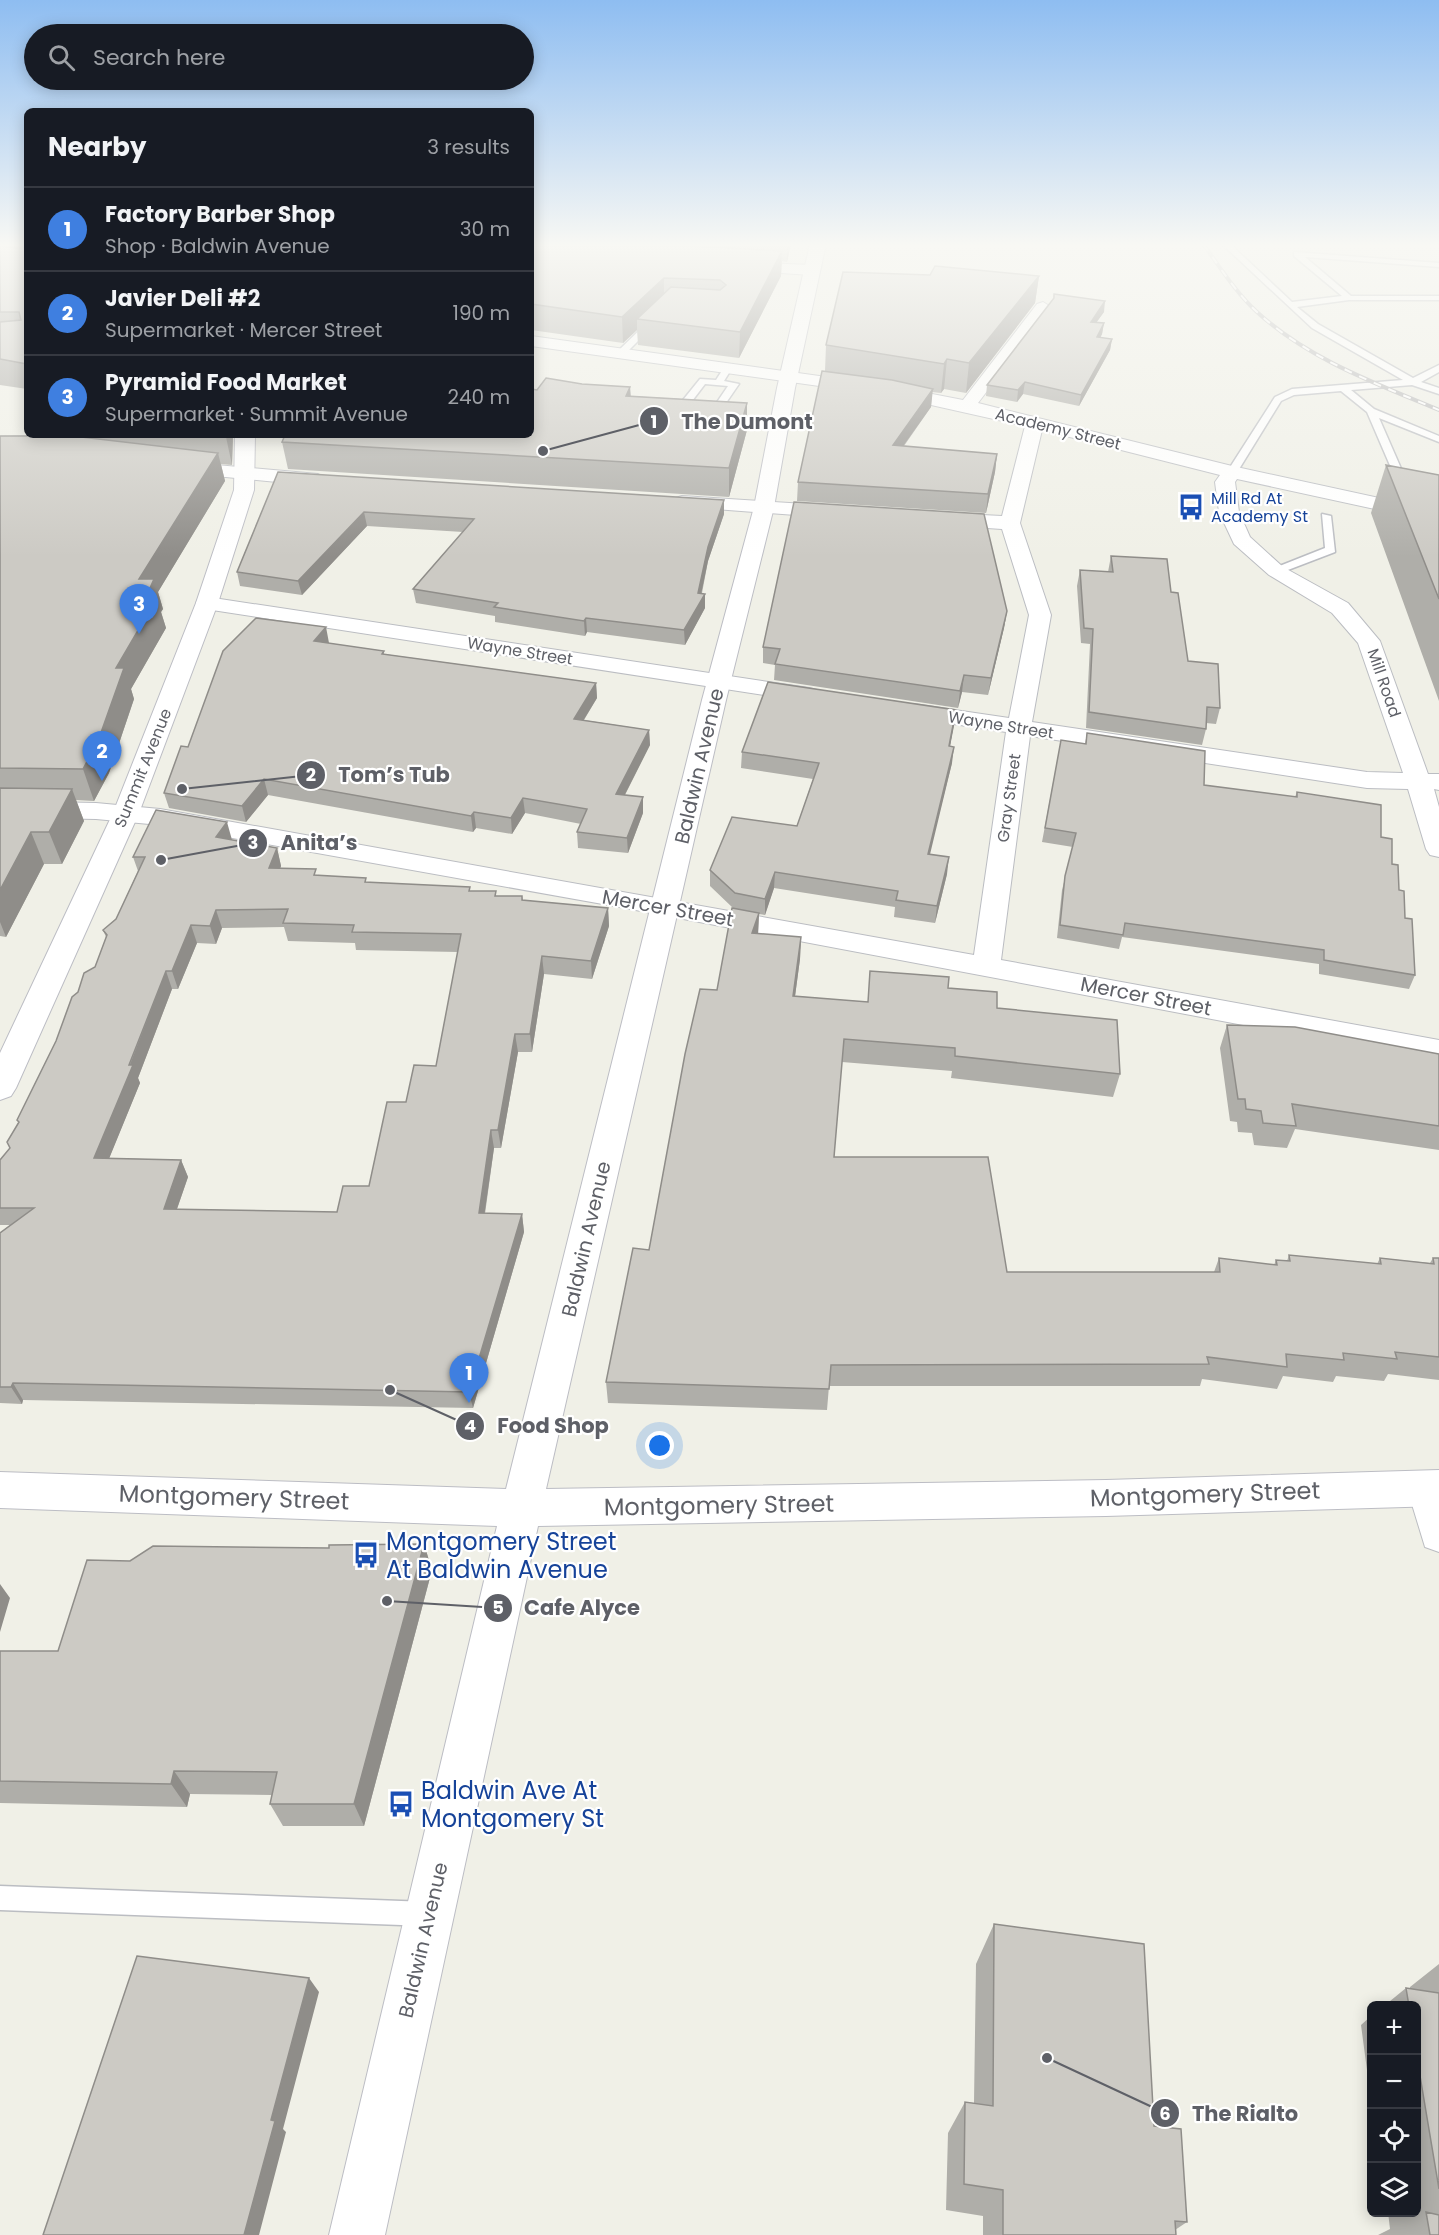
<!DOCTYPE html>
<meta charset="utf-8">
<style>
:root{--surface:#171b24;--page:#242831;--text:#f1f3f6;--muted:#9ea1a6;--line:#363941;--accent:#0b8043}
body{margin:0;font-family:Poppins,sans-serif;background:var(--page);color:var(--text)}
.controls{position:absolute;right:18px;bottom:18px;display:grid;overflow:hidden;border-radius:9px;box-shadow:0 3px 15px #0003}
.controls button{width:54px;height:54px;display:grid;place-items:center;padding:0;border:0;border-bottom:2px solid var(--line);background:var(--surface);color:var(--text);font:30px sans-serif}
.you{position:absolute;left:660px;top:1446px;width:21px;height:21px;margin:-15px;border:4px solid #fff;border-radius:50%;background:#1a73e8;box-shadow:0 0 0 9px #1a73e833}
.badge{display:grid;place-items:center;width:39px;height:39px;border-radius:50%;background:var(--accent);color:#fff;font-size:20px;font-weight:700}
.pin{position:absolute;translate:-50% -50px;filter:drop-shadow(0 2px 3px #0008)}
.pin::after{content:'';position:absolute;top:32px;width:21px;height:18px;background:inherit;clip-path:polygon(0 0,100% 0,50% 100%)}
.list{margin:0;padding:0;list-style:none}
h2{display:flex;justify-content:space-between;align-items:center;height:78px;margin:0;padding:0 24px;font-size:26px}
h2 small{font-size:20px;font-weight:400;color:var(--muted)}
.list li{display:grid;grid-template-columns:39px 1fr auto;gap:18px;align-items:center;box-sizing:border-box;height:84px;padding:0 24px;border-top:2px solid var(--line)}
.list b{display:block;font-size:22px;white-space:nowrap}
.list p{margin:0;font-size:20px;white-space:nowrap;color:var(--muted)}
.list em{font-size:20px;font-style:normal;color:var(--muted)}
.icon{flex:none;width:33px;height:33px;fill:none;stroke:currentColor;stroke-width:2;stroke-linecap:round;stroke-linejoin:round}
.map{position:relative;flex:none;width:1439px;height:2235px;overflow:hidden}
.search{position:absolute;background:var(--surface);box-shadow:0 3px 15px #0003;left:24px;top:24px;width:510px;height:66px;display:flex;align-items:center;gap:15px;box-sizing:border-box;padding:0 21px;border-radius:33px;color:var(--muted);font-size:22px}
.panel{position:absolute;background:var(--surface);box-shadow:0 3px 15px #0003;left:24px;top:108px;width:510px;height:330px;border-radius:9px}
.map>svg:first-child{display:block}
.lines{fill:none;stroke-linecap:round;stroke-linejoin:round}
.lane-casing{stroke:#bbbdc2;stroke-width:3}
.street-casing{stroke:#bbbdc2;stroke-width:2}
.secondary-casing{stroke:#bcbdc4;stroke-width:2}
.lane{fill:#fff;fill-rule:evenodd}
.street{fill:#fff;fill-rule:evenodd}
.secondary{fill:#fff;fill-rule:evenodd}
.rail-casing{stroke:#b9b9ba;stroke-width:4}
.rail{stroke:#fff;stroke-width:2;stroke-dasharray:8;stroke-linecap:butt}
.wall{fill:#afaea9;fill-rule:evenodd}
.shaded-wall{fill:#8f8d89}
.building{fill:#cccac4;stroke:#8f8d89;stroke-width:1.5;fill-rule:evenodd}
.labels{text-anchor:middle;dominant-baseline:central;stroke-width:4.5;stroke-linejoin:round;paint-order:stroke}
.far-street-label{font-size:16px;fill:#5e6067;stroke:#fff}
.far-transit-label{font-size:16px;fill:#164399;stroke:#fff;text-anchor:start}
.street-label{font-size:20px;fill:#5e6067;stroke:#fff}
.near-street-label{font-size:24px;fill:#5e6067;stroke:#fff}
.near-transit-label{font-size:24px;fill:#164399;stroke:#fff;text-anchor:start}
.leader{fill:none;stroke:#5e6067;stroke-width:2}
.callout-dot{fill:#5e6067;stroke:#fff;stroke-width:2}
.mark-label{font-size:18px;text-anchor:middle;font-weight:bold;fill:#fff}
.callout-label{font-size:21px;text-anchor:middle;font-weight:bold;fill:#5e6067;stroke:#fff;stroke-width:4.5;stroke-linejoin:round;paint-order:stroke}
</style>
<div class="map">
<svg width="1439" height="2235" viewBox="0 0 1439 2235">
<rect width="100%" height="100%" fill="#f0f0e7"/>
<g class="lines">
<!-- lane casing -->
<g class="lane-casing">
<path id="lane" d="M1222 244H1230L1292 302 1342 296 1294 256V252L1439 263V267L1305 257 1351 296H1439V300H1349L1297 307 1318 324 1413 378 1439 365V372L1421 382 1439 388V394L1412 385 1351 390 1374 409 1439 436V442L1379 418 1403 473 1439 481V487L1395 477 1367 412 1341 391 1294 395 1281 401 1236 474H1228L1227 472 1275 397 1292 389 1403 380 1312 328Z
M650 320 657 322 624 355H618V351Z
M725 366 732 368 724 381 739 384 719 413 679 409V405L700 379 716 380ZM705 384 728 386 713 408 689 405Z
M1322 514 1331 516 1335 552 1280 573H1272V569L1325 548Z
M0 1886 428 1902 437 1905 440 1914 437 1923 428 1926 0 1910Z"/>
</g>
<!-- street casing -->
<g class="street-casing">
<path id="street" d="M740 262 811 265 819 270 811 275 735 270 732 267Z
M1043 302 1051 307 978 403 1232 466 1439 511V523L1237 479 1235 482 1239 512 1250 537 1283 567 1348 603 1380 641 1428 774H1439V790L1434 789 1439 807V857L1430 855 1426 849 1408 789 1367 788 1030 736 1001 960 1439 1040V1062L625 908 160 825 96 819 0 817V801L96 803 160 809 974 955 1006 732 914 718 906 716 902 711 906 706 914 704 1009 718 1029 615 1002 529 942 525 935 523 932 519 935 515 942 513 1002 516 1025 426 891 396 531 346V336L891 386 963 400 1037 304ZM1042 430 1220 475 1215 482 1219 512 1234 544 1269 575 1332 613 1358 643 1403 773 1367 772 1032 722 1051 615 1020 523Z
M182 462 318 474 328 480 318 486 175 472 172 468 175 464Z
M682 496 836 506 843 508 846 512 843 516 836 518 675 506 672 502 675 498Z
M207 597 809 688 817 690 821 695 817 700 809 702 199 608 196 603 199 598Z
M1426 1471 1439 1476V1552L1425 1547 1407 1488 1412 1476Z"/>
</g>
<!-- secondary casing -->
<g class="secondary-casing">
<path id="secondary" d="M810 244H826L795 388 774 507 726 700 546 1489 1106 1480 1439 1470V1506L1106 1516 538 1526 385 2235H329L497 1526 0 1508V1472L506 1489 702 700 754 507 777 388Z
M235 435H255L254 490 218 603 139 813 16 1088 11 1096 0 1100V1053L113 813 196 603 234 490Z"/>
</g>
<!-- lane -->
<use href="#lane" class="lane"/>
<!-- street -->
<use href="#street" class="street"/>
<!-- secondary -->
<use href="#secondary" class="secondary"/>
<!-- rail casing -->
<g class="rail-casing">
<path id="rail" d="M1203 244C1220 267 1236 293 1257 312 1308 359 1377 384 1439 410"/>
</g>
<!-- rail -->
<use href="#rail" class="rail"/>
</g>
<!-- wall -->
<path class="wall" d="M0 244H27V389L0 385Z
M531 244H791L787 262 782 261 781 276 739 358 638 345 637 330 623 343 531 330Z
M930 275 1039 276 1035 303 966 393 944 389 941 393 932 392 931 407 904 446 997 454 995 472 986 513 797 501 798 482 825 371 826 345Z
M1054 294 1104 312 1096 322 1104 323 1102 334 1100 338 1112 339 1110 350 1079 406 1023 394 1017 402 986 396 987 385 1053 299Z
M582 384 630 387 631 396 747 403V430L729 497 288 469 282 442 537 390Z
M67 435H233L232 465 221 464 225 481 158 592 163 609 161 612 166 628 131 689 134 699 109 773 94 801 76 800 84 821 62 864H44L6 937 0 936V436Z
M1386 465 1439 475V701L1371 513Z
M278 472 724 514 708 561 702 593 705 608 685 645 587 632 585 636 495 622V616L416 603 413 589 463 532 367 526 302 595 240 586 237 572Z
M1111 556 1171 592 1188 661 1220 708 1216 724 1206 723V729L1202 745 1086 728 1090 644 1081 643 1077 586 1080 570 1108 572Z
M1007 611 1004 628 988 695 962 692 958 708 774 680 775 665 763 663V647Z
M328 643 384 651V654L596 683 597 698 584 720 649 730 650 745 625 795 643 813 628 853 578 848 577 832 581 824 525 813 512 834 476 828 473 832 268 795 246 822 169 808 164 793 188 747 329 643Z
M956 710 950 746 952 763 929 854 947 874 935 923 894 917 895 907 774 888 765 915 759 914 758 934 801 937 800 959 795 996 868 1002 870 971 948 988 997 1008 1120 1074 1113 1097 951 1078 952 1071 842 1062 834 1157 1007 1272H1214L1219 1258 1274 1265 1276 1260 1287 1261 1289 1255 1377 1264 1380 1258 1430 1263 1433 1258H1439V1380L1388 1374 1384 1381 1336 1376 1333 1382 1283 1376 1277 1389 1202 1379 1200 1386H829L827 1410 608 1403 606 1382 649 1250 717 990 733 908 710 886V870L797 826 813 779 741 768 742 752Z
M1087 733 1204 785 1295 797 1297 792 1381 837 1392 864 1405 918 1415 975 1409 989 1319 974V964L1122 937 1119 949 1057 938 1062 890 1073 847 1042 842 1061 740 1085 744Z
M232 840 277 848 281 866 280 869 367 883 470 887V891L497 896H522L523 900 608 908 609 926 592 979 544 974 532 1052H518L501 1148H494L485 1214H522L524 1232 473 1408 23 1400 22 1404 0 1403V1233L10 1225H0V1160L10 1148 19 1123 17 1120 56 1041 78 992 95 967 106 937 103 930 116 919 138 871 133 857ZM284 927 288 941 355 943 356 950 458 952 436 1066 406 1102 369 1186 337 1212 177 1209 188 1177 181 1160 109 1158 140 1083 138 1078 172 989H178L197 943 216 944 222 928Z
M1227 1025 1439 1054V1150L1295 1129 1287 1148 1254 1145 1252 1133 1238 1132 1237 1122 1230 1121 1220 1048Z
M424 1544 432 1570 364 1826H283L270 1804 272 1795 190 1794 187 1807 0 1803V1651H58L130 1561 329 1548Z
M994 1924 1154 2126 1187 2222 1175 2230 1176 2235H983V2216L946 2210 948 2133 965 2102 974 2103 976 1964Z
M1439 1964V2235H1378L1390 2229 1388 2212H1416V2006H1384L1406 1988 1410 1989V1987Z
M1371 2016V2100L1361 2025Z"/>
<!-- shaded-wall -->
<path class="shaded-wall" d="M787 244H791L787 262Z
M782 251 781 276 739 358 740 332Z
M1039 276 1035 303 966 393 969 363Z
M664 278V303L637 319V330L623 343 622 317Z
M1105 301 1104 312 1089 333 1091 322Z
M1104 323 1102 334 1095 348 1097 337Z
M1112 339 1110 350 1079 406 1081 395Z
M947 359 944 389 941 393 944 364Z
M1025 382 1023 394 1017 402 1018 390Z
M630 387 631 414 626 396Z
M933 389 931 407 891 463 893 445Z
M747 403V430L729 497V468Z
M226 435H233L232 465 226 437Z
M218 453 225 481 158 592 163 609 161 612 166 628 131 689 134 699 109 773 94 801 83 769 116 668 139 579Z
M997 454 995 472 986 513 988 494Z
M724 500V514L708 561 699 604 705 594V608L685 645 684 630 698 593 708 547Z
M364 512 367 526 302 595 298 581Z
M1007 611 1004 628 988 695 991 678Z
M586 618 587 632 585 636 584 621Z
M326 627 329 643 317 656 314 641Z
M964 675 962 692 958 708 960 691Z
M596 683 597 698 575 734 574 719Z
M956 710 954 726 947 762 949 746Z
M649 730 650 745 617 810 616 794Z
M954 747 952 763 926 871 928 854Z
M264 779 268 795 246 822 242 806Z
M72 789 84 821 62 864 49 832Z
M643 797V813L628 853 627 838Z
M523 798 525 813 512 834 511 818Z
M474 812 476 828 473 832 471 816Z
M227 822 232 840 216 837Z
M31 832 44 864 6 937 0 922V890Z
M277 848 281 866 274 886 269 868Z
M949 857 947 874 935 923 937 906Z
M775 872 774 888 765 915V899Z
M608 908 609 926 592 979 591 961Z
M216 910 222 928 216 944 210 926Z
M759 913 758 935 752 933Z
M191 925 197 943 178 989 172 971Z
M801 937 800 959 792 1019 793 996Z
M542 956 544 974 532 1052 530 1034Z
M166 971 172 989 138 1078 140 1083 102 1176 94 1158Z
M515 1034 518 1052 501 1148 498 1130Z
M491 1130 494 1148 482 1231 479 1213Z
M181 1160 188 1177 171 1226 164 1209Z
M522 1214 524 1232 473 1408 469 1392Z
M13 1383 23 1400 22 1404 11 1387Z
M424 1544 432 1570 364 1826 354 1804Z
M0 1584 10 1598 0 1632Z
M174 1771 190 1794 187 1807 171 1784Z
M309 1978 319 1992 283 2129 286 2132 259 2235H244L271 2120Z"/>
<!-- building -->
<path class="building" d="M21 244H27V364L0 359V322L21 320 19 312H0V246L21 249Z
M531 244H648L782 251 740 332 637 319 671 287 720 290 726 285 720 280 664 278 622 317 531 304Z
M935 266 1039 276 969 363 947 359 944 364 826 345 843 272 930 275Z
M1054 294 1105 301 1091 322 1104 323 1097 337 1112 339 1081 395 1025 382 1018 390 987 385 1054 298Z
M822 371 892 380 933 389 893 445 997 454 988 494 798 482Z
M546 378 582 384 630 387 626 396 747 403 729 468 282 442 285 435H531V389L537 390Z
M39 435H64L218 453 139 579H154L146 597 157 598 116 668H124L98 741 83 769 0 768V436H38Z
M205 435H226V437Z
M1386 465 1439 475V599Z
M278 472 724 500 708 547 698 593 705 594 684 630 586 618 584 621 494 607 498 603 413 589 474 519 364 512 298 581 237 572Z
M794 502 984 514 1007 611 991 678 964 675 960 691 775 664 780 649 763 647Z
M1111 556 1167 559 1171 592 1178 593 1188 661 1218 664 1220 708 1207 707 1206 729 1089 712 1093 629 1084 628 1080 570 1113 572Z
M256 618 326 627 314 641 384 651 382 654 596 683 574 719 649 730 616 794 643 797 627 838 577 832 587 809 523 798 511 818 474 812 471 816 264 779 242 806 164 793 181 746 188 747 223 651Z
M768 682 956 710 949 746 954 747 928 854 949 857 937 906 896 900 898 891 775 872 765 899 735 893 710 870 732 817 797 826 819 763 742 752Z
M1087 733 1205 751 1204 785 1297 797V792L1381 805V837L1392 839V864L1398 865 1399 890 1404 891 1405 918 1412 919 1415 975 1324 960V950L1125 923 1123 935 1060 925 1065 876 1076 833 1045 828 1061 740 1086 744Z
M0 788 72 789 49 832H31L0 890Z
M156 810 227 822 216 837 277 848 269 868 316 869 314 875 366 878 365 882 470 887 469 891H496L495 896H522V900L608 908 591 961 542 956 530 1034H515L498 1130H491L479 1213 522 1214 469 1392 13 1383 11 1387H0V1233L34 1208H0V1160L10 1148 7 1142 19 1122 17 1120 56 1041 72 997 78 992 84 973 95 967 107 935 103 930 116 919 145 857H133ZM288 909 283 923 354 925 352 932 461 934 436 1066 414 1065 406 1102H387L369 1186H343L337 1212 164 1209 181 1160 94 1158 133 1065H129L166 971H172L191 925 210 926 216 910Z
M732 908 759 913 752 933 801 937 793 996 868 1002 870 971 911 974 949 977 948 988 997 992V1008L1117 1020 1120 1074 955 1056V1048L844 1039 834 1157H988L1007 1272H1220L1219 1258 1277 1265 1276 1260 1290 1261 1289 1255 1381 1264 1380 1258 1434 1264 1433 1258H1439V1357L1395 1352 1397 1359 1343 1353 1344 1360 1286 1354 1287 1367 1207 1357 1209 1364 831 1365 829 1389 606 1382 633 1248 649 1250 685 1054 700 989 717 990Z
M1227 1025 1295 1027 1439 1054V1126L1292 1104 1296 1126 1263 1123 1261 1111 1246 1109 1245 1099H1238Z
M424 1544 354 1804H270L277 1772 174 1771 171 1784 0 1781V1651H58L87 1560 130 1561 153 1546 329 1548V1545Z
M994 1924 1144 1944 1154 2126 1181 2129 1187 2222 1175 2221 1176 2235H1003V2190L964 2184 965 2102 993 2106Z
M137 1956 309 1978 271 2120 275 2121 244 2235H43Z
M1406 1988 1439 1993V2189L1416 2052V2006H1409Z
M1426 2212 1439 2215V2235H1430Z"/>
<!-- sky -->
<linearGradient id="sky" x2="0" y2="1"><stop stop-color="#8ebdf1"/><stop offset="0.44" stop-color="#f8f8f4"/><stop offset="1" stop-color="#f8f8f4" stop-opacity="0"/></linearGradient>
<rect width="1439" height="557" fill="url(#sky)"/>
<!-- icons -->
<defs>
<g id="bus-bare" transform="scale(2.07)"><path d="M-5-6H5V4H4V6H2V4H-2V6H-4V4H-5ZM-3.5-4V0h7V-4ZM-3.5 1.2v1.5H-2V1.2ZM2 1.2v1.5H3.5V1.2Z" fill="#1a4fb4" stroke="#fff" stroke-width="2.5" paint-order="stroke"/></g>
</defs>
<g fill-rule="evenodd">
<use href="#bus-bare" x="1191" y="507"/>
<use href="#bus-bare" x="366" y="1555"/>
<use href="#bus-bare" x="401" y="1804"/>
</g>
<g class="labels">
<!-- far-street labels -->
<g class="far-street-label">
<text transform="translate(1058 429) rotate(14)">Academy Street</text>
<text transform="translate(520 651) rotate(9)">Wayne Street</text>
<text transform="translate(1384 683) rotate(71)">Mill Road</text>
<text transform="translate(1001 725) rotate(9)">Wayne Street</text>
<text transform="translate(143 768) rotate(-68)">Summit Avenue</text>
<text transform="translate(1009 798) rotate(-82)">Gray Street</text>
</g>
<!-- far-transit labels -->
<g class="far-transit-label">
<text x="1211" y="498">Mill Rd At<tspan x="1211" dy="18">Academy St</tspan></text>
</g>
<!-- street labels -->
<g class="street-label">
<text transform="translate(699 766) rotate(-77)">Baldwin Avenue</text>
<text transform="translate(668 908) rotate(10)">Mercer Street</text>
<text transform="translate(1146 996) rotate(11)">Mercer Street</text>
<text transform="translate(586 1239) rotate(-77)">Baldwin Avenue</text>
<text transform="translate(423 1940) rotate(-77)">Baldwin Avenue</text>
</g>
<!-- near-street labels -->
<g class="near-street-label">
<text transform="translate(1205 1494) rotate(-2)">Montgomery Street</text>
<text transform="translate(234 1497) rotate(2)">Montgomery Street</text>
<text transform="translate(719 1505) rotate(-1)">Montgomery Street</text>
</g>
<!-- near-transit labels -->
<g class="near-transit-label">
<text x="386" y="1541">Montgomery Street<tspan x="386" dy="28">At Baldwin Avenue</tspan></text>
<text x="421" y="1790">Baldwin Ave At<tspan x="421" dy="28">Montgomery St</tspan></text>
</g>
</g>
<!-- callouts -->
<path class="leader" d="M543 451L654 421M182 789L311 775M161 860L253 843M390 1390L470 1426M387 1601L498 1608M1047 2058L1165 2113"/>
<g class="callout-dot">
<circle cx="543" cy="451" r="6"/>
<circle cx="182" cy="789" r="6"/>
<circle cx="161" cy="860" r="6"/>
<circle cx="390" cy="1390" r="6"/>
<circle cx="387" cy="1601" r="6"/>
<circle cx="1047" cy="2058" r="6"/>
<circle cx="654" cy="421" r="15"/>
<circle cx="311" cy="775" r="15"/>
<circle cx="253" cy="843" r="15"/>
<circle cx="470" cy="1426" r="15"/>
<circle cx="498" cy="1608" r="15"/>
<circle cx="1165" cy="2113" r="15"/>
</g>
<g class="mark-label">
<text x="654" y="428">1</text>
<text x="311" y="781">2</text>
<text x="253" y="849">3</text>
<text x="470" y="1432">4</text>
<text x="498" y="1614">5</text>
<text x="1165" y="2120">6</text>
</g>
<g class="callout-label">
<text x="747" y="429">The Dumont</text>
<text x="394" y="782">Tom’s Tub</text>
<text x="319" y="850">Anita’s</text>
<text x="553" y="1433">Food Shop</text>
<text x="582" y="1615">Cafe Alyce</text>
<text x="1245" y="2121">The Rialto</text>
</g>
</svg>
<div class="controls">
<button>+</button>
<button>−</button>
<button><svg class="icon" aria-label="locate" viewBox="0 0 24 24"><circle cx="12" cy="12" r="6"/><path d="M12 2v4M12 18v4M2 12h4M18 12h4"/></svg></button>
<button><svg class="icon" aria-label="layers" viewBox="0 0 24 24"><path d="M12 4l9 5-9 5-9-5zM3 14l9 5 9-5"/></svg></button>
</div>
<div class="you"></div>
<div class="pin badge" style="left:469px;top:1403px;background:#3f7fe0">1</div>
<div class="pin badge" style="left:102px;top:781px;background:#3f7fe0">2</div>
<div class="pin badge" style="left:139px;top:634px;background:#3f7fe0">3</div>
<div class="search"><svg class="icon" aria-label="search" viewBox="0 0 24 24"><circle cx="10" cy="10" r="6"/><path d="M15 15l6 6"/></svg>Search here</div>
<section class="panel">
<h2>Nearby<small>3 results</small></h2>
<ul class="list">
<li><span class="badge" style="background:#3f7fe0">1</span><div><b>Factory Barber Shop</b><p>Shop · Baldwin Avenue</p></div><em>30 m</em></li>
<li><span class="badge" style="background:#3f7fe0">2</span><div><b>Javier Deli #2</b><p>Supermarket · Mercer Street</p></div><em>190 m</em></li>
<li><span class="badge" style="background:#3f7fe0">3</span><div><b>Pyramid Food Market</b><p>Supermarket · Summit Avenue</p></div><em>240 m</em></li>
</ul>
</section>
</div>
